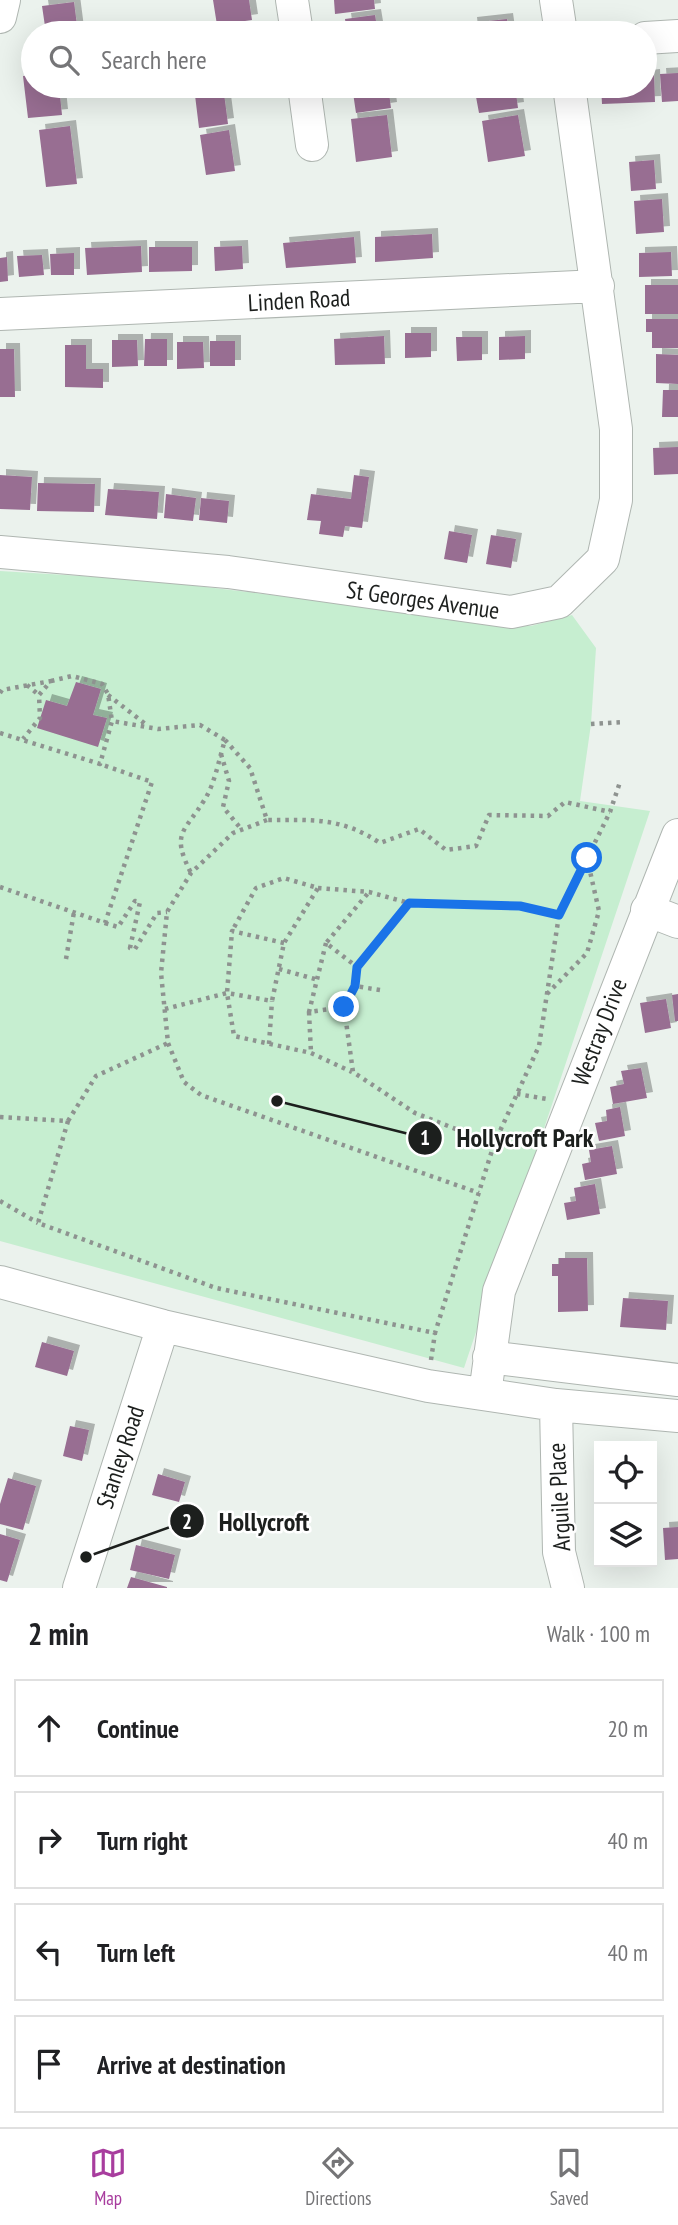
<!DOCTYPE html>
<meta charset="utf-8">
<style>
:root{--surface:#fff;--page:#f6f6f6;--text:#202124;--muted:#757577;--line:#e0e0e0;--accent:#a83d9e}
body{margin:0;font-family:"PT Sans Narrow",sans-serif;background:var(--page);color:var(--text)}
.controls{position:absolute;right:21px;bottom:21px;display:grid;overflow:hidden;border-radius:0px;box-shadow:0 7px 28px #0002}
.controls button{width:63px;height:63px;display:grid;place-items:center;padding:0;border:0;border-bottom:2px solid var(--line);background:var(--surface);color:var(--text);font:35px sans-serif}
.stop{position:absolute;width:21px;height:21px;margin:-16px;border:5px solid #1a73e8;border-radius:50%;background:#fff}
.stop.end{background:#1a73e8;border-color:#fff;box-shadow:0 2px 7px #0008}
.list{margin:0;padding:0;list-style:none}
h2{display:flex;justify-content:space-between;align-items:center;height:91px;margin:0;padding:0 28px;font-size:30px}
h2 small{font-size:23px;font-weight:400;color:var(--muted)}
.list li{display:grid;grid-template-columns:46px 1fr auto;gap:21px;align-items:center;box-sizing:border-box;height:98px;margin:0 14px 14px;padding:0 14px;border:2px solid var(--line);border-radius:0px}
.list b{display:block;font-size:26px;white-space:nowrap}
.list em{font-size:23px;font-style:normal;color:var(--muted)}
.icon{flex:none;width:38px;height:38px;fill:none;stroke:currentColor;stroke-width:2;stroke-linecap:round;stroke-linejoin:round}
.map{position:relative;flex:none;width:678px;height:1588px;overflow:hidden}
.search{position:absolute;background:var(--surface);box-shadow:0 7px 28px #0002;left:21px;right:21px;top:21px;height:77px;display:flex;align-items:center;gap:18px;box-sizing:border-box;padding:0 24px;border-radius:38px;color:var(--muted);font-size:26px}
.sheet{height:539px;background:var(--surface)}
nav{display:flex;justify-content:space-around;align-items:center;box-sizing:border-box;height:98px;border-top:2px solid var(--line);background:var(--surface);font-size:19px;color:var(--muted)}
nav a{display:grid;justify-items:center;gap:4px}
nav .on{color:var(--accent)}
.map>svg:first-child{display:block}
.green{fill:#c6eed0}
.building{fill:#986e92;filter:url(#shadow)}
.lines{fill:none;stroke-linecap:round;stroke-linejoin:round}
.minor-casing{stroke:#afb6b1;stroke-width:34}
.path{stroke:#8e9390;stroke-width:4.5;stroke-dasharray:3.5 5;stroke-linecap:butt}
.minor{stroke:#fff;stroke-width:32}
.route{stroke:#1a73e8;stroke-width:9}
.labels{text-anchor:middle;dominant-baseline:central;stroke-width:5;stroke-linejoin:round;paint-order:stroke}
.street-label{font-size:24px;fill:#1c1f1d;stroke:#fff}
.leader{fill:none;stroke:#1c1f1d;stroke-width:2.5}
.callout-dot{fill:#1c1f1d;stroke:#fff;stroke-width:2.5}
.mark-label{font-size:21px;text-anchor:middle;font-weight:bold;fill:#fff}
.callout-label{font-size:26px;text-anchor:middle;font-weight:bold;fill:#1c1f1d;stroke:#fff;stroke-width:5;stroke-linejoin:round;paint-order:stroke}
</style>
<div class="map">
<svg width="678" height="1588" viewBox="0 0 678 1588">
<defs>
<filter id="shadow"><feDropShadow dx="6" dy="-6" stdDeviation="0" flood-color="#0004"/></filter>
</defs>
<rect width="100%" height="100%" fill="#ebf2ed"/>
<!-- green -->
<path class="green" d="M0 571 147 580 531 626 572 615 596 648 591 724 580 801 650 811 464 1368 0 1241Z"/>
<!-- building -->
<path class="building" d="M213 0H249L252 20 217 25Z
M334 0H374L375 9 335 14Z
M74 2 78 33H46L42 6Z
M375 15 378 33H347L345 19Z
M507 19 509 33H472L471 23Z
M678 73V101L662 102 660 74Z
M33 75V86H59L62 115 28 118 23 76Z
M654 75 655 102 602 104 601 86H645V76Z
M223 86 228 124 199 128 194 87Z
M352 86H388L391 108 356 113Z
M474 86H515L518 108 479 113Z
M387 115 392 157 356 162 351 119Z
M518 115 525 156 488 162 482 121Z
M70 126 77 184 46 187 39 130Z
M229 130 235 171 206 175 200 135Z
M654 160 656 189 631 191 629 162Z
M662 199 664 232 636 234 634 201Z
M432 234 433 258 375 262V237Z
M354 237 356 263 286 268 283 243Z
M141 246 142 272 87 275 85 248Z
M242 246 243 269 215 271 214 247Z
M149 247H192V271L149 272Z
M671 252 672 276 639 277V253Z
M74 253V275H51L50 254Z
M42 255 44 275 19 277 17 256Z
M7 257 8 281 0 282V258Z
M645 285H678V314H645Z
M646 319H678V348H652V332H646Z
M405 333H431V357L405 358Z
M384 336 385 364 335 365 334 339Z
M525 336V359L499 360V337Z
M456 337H482V360L457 361Z
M145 339H167V366H144Z
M112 340H137L138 366 112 367Z
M210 341H235V366H210Z
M177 342H203L204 368 177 369Z
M65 345H86V369H103V388L65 387Z
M0 349H14L15 397H0Z
M656 354 678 355V384L656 383Z
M663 390H678V417H662Z
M678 447V474L654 475 653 448Z
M0 475 32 477 30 510 0 509Z
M354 475 369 477 362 528 345 526 343 537 319 534 321 521 307 520 311 494 351 499Z
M38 483 95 484 94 512 37 511Z
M108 489 159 492 157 519 105 515Z
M166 494 196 498 193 521 164 518Z
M201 498 229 501 227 523 199 520Z
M449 531 472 535 467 563 444 559Z
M491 535 516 539 511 568 486 564Z
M76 682 101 689 93 715 107 718 98 747 37 728 46 700 67 706Z
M678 994V1021H675L672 995Z
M666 999 671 1028 645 1033 640 1003Z
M641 1068 647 1098 613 1104 610 1087 624 1084 621 1071Z
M620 1107 625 1136 599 1141 595 1123 607 1121 606 1110Z
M612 1146 617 1174 585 1180 582 1164 591 1162 589 1150Z
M595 1184 600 1214 567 1220 564 1203 576 1201 574 1188Z
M559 1258H587L588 1311 558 1312V1276H552V1264H559Z
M623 1298 668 1301 666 1330 620 1327Z
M42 1342 74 1351 67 1376 35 1367Z
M70 1426 89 1430 82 1461 63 1456Z
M158 1474 185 1482 179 1502 152 1495Z
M8 1478 36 1486 23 1530 0 1524V1504Z
M678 1527V1559L665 1560 663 1528Z
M0 1534 20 1540 7 1582 0 1580Z
M136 1545 175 1555 169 1579 130 1570Z
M131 1577 167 1587V1588H127Z"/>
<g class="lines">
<!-- minor casing -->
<g class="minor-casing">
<path id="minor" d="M292 0 297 33
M556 0 561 33
M0 17 4 0
M645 38 678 36
M304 86 312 145
M0 314 598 286
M0 552 228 572 511 612 559 602 603 559 616 500V429L569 86
M647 910 678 922
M0 1282 163 1326 428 1386 556 1405 678 1416
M489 1357 678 1380
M485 1394 499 1291 678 835
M556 1405 559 1552 568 1588
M79 1588 163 1326"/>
</g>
<!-- path -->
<path class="path" d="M51 681 72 676 102 684 108 694 112 721
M27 685 39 695
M0 693 2 690 51 681 39 695 40 718 23 739
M108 695 148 726
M591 724 624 722
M0 733 100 764 112 721 158 729 200 725 225 740C219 759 215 783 205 799 185 832 170 832 191 873
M225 740 250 768 267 820C312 820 341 817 380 843L419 829 446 850 476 846 489 815 548 816 565 802 610 812
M221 754 229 781 223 807 242 830
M267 820 233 833 191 873 167 912 161 973 168 1043 184 1082 201 1095 479 1193
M0 887 105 923 152 782 100 764
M318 888 369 892 409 903 357 967
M409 903 520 906 559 915
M105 923 118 927 135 901 140 902 130 948 135 949 157 913 167 912
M284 943 232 931 227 993 234 1036 311 1053 352 1072
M326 943 309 1012 344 1007
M66 959 74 912
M279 969 315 979
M355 986 357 967 326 943 369 892
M380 990 355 986 344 1007 353 1072 415 1113 494 1144 539 1046 559 915 610 812 620 782
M547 994 587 953 599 911 587 858
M165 1009 227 993 272 1001 284 943 318 888 284 878 256 888 232 931
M309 1012 311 1053
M269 1044 272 1001
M517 1094 547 1099
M0 1117 68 1121 38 1223 216 1288 435 1333 494 1144
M68 1121 96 1076 168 1043
M0 1201 38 1223
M431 1360 435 1333"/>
<!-- minor -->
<use href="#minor" class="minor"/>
</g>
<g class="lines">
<!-- route -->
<path class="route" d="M344 1007 355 986 357 967 409 903 520 906 559 915 587 858"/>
</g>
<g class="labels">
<!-- street labels -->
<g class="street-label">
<text transform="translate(299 300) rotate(-3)">Linden Road</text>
<text transform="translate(423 600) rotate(8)">St Georges Avenue</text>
<text transform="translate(599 1032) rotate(-69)">Westray Drive</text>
<text transform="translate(120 1457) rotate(-72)">Stanley Road</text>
<text transform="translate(559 1497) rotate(-93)">Arguile Place</text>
</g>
</g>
<!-- callouts -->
<path class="leader" d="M277 1101L425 1138M86 1557L187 1521"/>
<g class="callout-dot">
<circle cx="277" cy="1101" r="7"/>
<circle cx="86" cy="1557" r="7"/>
<circle cx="425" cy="1138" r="18"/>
<circle cx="187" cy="1521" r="18"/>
</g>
<g class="mark-label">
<text x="425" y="1145">1</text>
<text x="187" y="1529">2</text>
</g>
<g class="callout-label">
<text x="525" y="1147">Hollycroft Park</text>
<text x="264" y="1531">Hollycroft</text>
</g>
</svg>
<div class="controls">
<button><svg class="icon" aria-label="locate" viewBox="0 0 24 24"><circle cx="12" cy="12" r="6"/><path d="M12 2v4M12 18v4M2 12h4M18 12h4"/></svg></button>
<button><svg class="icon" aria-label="layers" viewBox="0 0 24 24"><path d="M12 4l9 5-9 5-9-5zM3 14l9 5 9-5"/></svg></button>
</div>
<div class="stop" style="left:587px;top:858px"></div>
<div class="stop end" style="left:344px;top:1007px"></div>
<div class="search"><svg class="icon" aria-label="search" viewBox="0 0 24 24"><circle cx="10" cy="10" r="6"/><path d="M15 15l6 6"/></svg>Search here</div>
</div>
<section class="sheet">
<h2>2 min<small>Walk · 100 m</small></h2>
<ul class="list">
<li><svg class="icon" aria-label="ahead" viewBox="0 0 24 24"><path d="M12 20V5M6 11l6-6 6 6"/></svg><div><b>Continue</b></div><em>20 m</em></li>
<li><svg class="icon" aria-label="right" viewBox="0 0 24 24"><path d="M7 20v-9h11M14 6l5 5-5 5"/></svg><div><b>Turn right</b></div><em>40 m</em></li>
<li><svg class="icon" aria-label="left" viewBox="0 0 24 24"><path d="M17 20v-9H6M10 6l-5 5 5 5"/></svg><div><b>Turn left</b></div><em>40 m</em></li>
<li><svg class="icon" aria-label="arrive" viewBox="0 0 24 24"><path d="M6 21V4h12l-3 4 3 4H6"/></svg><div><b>Arrive at destination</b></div></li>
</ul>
</section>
<nav>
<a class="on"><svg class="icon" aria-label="map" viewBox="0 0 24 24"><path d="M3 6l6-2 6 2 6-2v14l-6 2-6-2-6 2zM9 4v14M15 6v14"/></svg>Map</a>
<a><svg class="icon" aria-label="directions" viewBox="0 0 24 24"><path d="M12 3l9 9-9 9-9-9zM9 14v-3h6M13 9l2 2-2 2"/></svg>Directions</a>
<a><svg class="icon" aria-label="saved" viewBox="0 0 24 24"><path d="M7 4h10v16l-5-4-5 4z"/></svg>Saved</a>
</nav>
